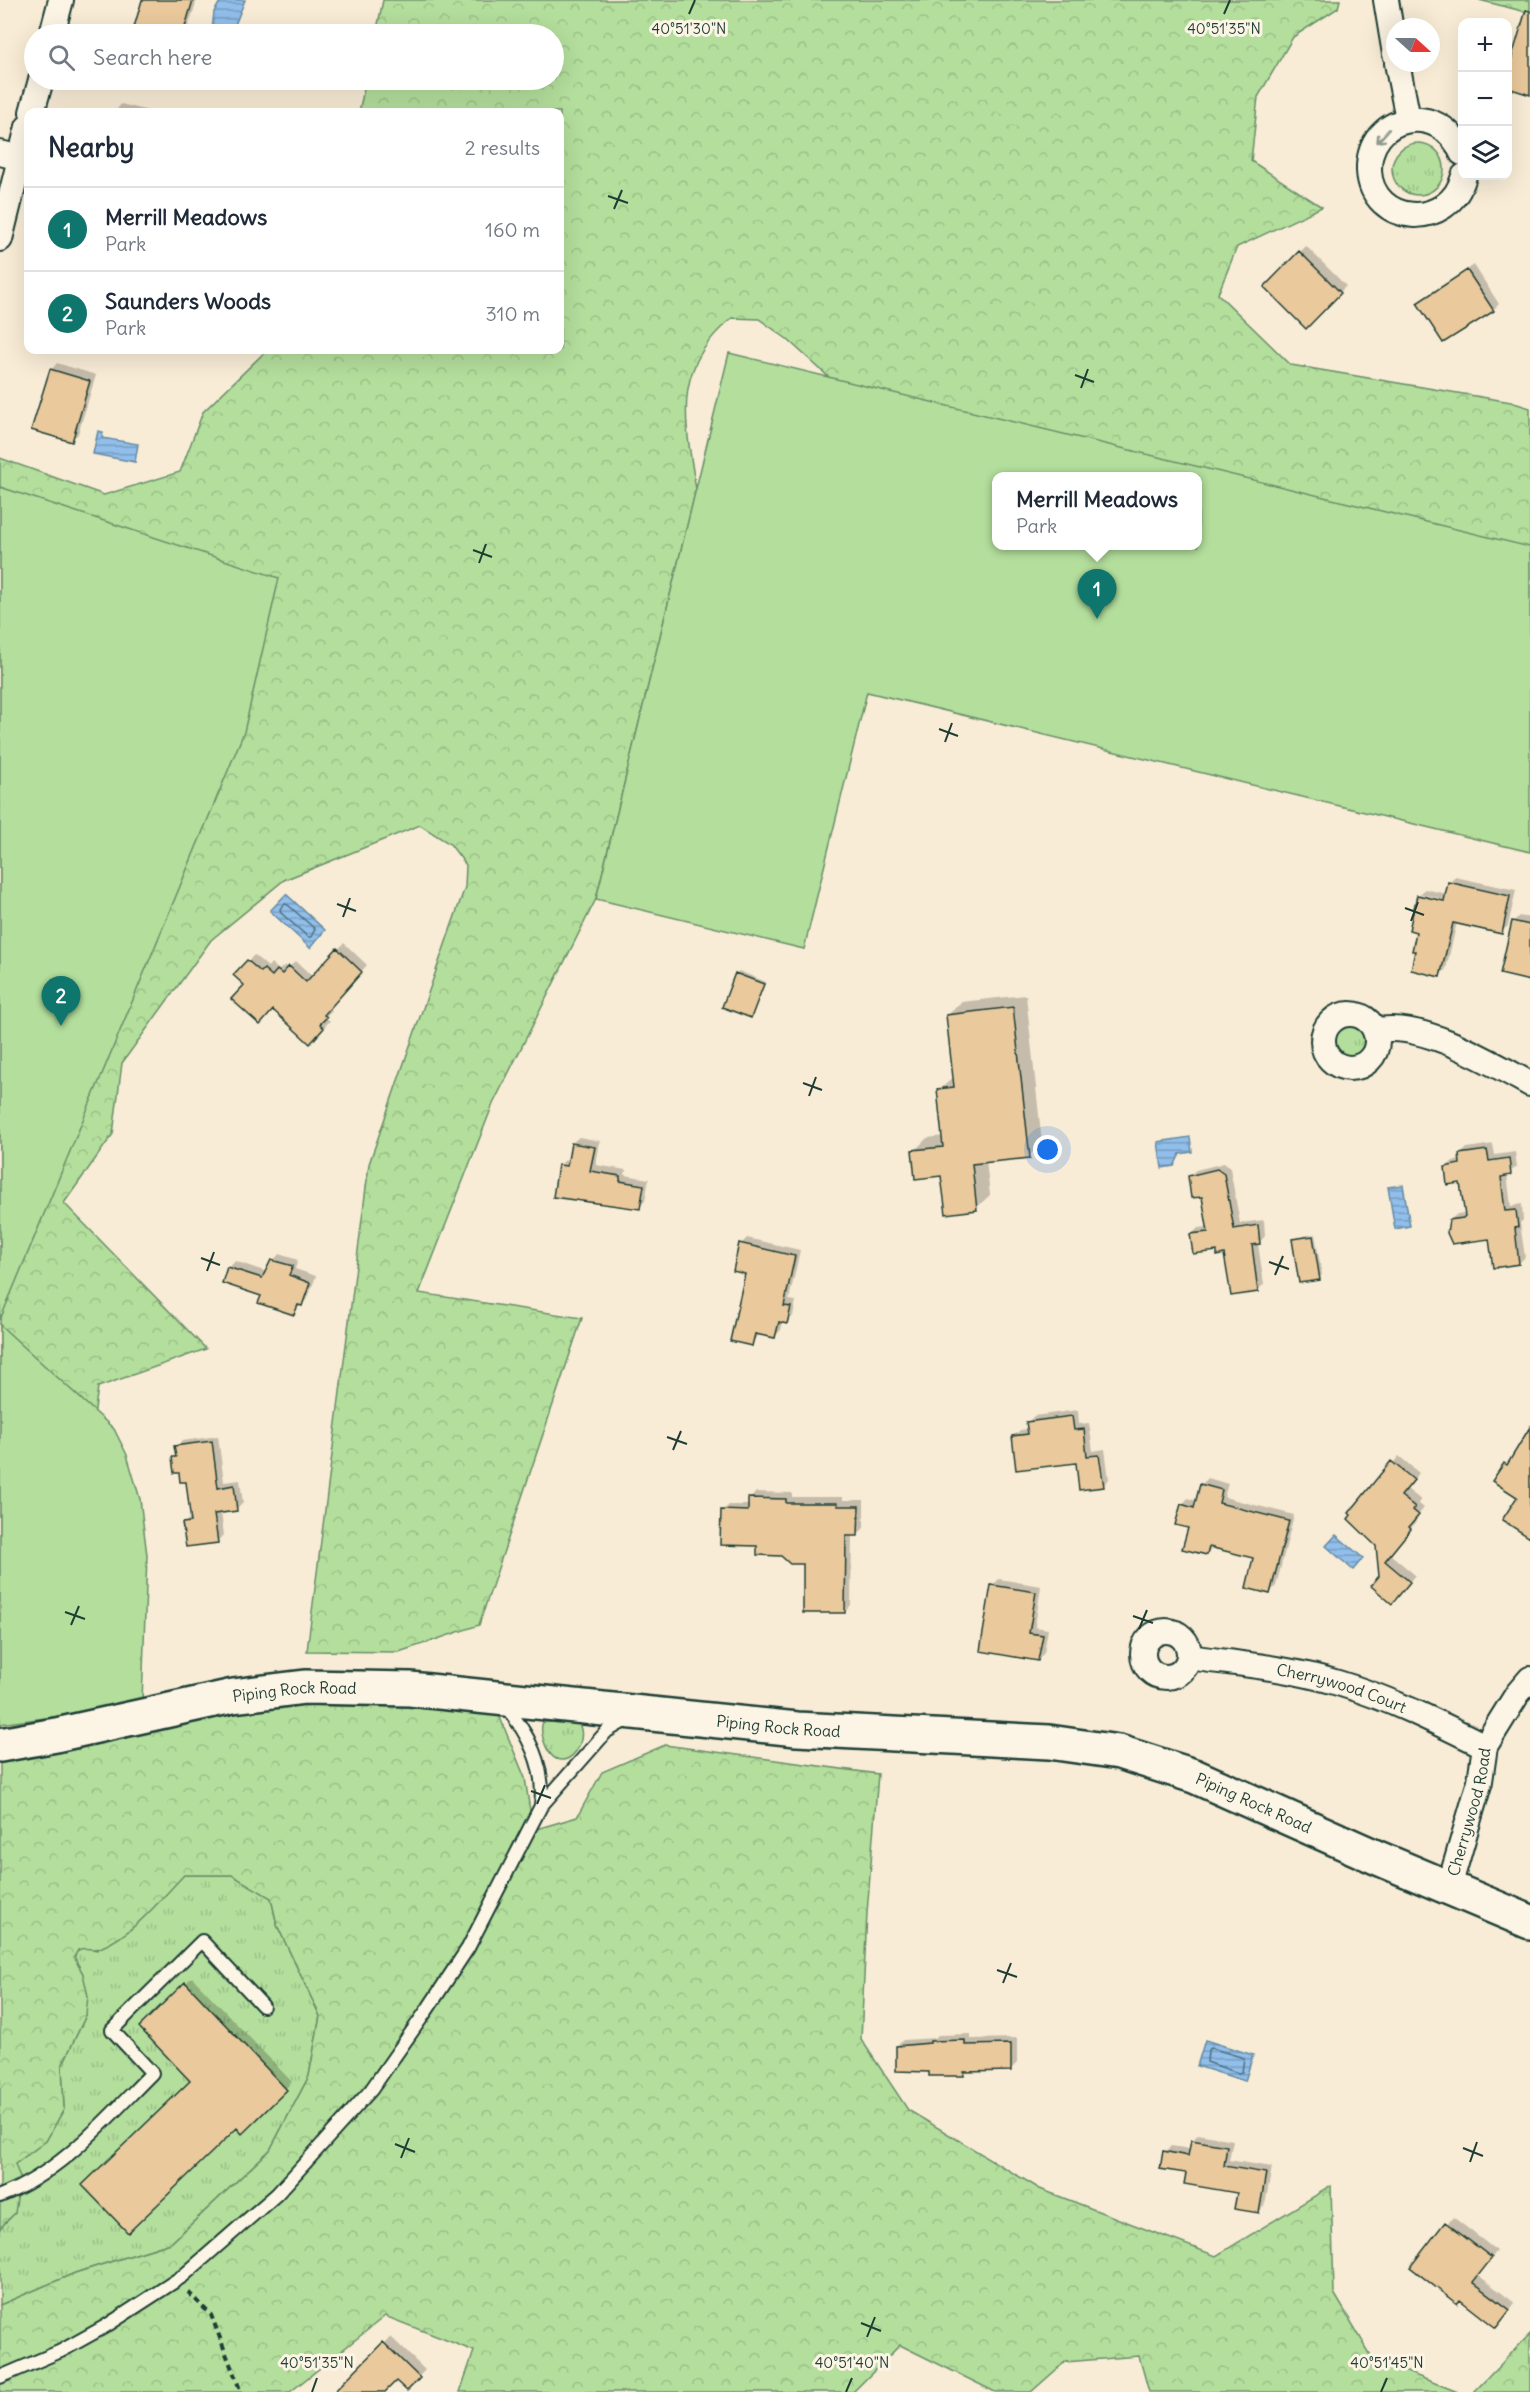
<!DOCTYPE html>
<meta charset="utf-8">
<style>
:root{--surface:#fff;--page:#f6f6f7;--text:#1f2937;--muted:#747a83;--line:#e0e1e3;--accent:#0f766e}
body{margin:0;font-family:Delius,sans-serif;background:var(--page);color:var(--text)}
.controls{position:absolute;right:18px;top:18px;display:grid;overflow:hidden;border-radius:12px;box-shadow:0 6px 24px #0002}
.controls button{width:54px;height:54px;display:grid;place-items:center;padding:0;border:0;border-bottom:2px solid var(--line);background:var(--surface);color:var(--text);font:30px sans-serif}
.compass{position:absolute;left:1386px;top:18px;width:54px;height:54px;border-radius:50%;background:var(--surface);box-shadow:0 6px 24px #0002;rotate:111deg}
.you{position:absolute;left:1048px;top:1150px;width:21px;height:21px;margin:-15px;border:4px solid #fff;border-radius:50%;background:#1a73e8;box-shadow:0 0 0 9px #1a73e833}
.badge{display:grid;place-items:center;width:39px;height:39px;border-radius:50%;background:var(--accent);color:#fff;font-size:20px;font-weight:700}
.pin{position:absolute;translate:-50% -50px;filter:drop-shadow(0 2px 3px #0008)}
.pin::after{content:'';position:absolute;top:32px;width:21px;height:18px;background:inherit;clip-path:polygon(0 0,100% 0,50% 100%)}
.popup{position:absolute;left:992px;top:472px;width:210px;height:78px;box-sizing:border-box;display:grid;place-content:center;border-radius:12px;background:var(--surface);filter:drop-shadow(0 2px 4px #0005);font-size:20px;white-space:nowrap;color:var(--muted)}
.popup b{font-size:22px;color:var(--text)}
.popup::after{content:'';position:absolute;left:50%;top:100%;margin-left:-12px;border:12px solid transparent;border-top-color:var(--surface)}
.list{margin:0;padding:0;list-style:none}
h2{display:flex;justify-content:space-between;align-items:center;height:78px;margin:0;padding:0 24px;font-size:26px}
h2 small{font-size:20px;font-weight:400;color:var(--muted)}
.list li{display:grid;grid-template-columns:39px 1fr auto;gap:18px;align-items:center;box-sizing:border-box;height:84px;padding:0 24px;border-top:2px solid var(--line)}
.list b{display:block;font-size:22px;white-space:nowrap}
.list p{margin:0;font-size:20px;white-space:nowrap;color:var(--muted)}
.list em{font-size:20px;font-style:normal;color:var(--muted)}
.icon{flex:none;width:33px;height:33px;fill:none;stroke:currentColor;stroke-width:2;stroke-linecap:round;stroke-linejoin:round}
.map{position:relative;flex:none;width:1530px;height:2392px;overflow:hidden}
.search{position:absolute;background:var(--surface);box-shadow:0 6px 24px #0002;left:24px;top:24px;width:540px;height:66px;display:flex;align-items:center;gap:15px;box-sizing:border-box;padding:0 21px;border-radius:33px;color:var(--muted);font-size:22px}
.panel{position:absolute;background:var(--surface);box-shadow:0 6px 24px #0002;left:24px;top:108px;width:540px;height:246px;border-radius:12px}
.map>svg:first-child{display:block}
.grass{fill:url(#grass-tufts);stroke:#698e68;stroke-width:1.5}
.forest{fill:url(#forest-crowns);stroke:#698e68;stroke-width:1.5}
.park{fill:#b3de9c;stroke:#698e68;stroke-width:1.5;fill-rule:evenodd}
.water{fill:url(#water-rules);stroke:#638aa2;stroke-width:1.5}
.shadow{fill:#0003;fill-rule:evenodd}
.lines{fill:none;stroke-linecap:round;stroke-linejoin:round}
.shore{stroke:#4d717d;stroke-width:1.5}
.building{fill:#eac99c;stroke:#1f3d34;stroke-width:1.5}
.lane-casing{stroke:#1f3d34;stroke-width:16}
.street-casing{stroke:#1f3d34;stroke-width:28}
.secondary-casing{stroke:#1f3d34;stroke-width:38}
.path{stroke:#1f3d34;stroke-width:4;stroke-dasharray:6 4.5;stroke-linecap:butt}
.lane{stroke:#fcf5e5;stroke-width:12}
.street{stroke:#fcf5e5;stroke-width:24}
.secondary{stroke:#fcf5e5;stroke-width:33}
.oneway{stroke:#8e998c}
.ticks{fill:none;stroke:#1f3d34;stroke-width:2}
.labels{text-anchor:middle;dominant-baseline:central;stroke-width:6;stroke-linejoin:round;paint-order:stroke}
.street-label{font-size:16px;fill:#1f3d34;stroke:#fcf5e5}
.ticks-label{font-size:15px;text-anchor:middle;fill:#1f3d34;stroke:#fcf5e5;stroke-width:6;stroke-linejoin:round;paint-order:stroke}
</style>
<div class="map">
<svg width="1530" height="2392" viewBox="0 0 1530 2392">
<defs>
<pattern id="grass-tufts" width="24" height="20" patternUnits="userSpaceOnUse" patternTransform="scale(1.5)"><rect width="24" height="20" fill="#b3de9c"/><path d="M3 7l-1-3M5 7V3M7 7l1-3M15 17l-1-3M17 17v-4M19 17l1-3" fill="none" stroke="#9abf87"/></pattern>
<pattern id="forest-crowns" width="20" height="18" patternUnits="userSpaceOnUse" patternTransform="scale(1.5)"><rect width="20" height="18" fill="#b3de9c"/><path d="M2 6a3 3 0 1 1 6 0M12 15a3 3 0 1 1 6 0" fill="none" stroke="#9abf87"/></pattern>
<pattern id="water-rules" width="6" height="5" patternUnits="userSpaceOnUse" patternTransform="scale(1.5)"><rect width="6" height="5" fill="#91beeb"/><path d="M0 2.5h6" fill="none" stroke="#769cbf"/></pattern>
</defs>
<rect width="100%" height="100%" fill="#f8ecd6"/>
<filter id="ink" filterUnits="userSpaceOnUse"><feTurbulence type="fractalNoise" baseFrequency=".0167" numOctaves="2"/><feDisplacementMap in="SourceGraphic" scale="12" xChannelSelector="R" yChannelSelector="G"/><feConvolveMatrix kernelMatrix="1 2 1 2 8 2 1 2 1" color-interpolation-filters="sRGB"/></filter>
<g filter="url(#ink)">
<!-- grass -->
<path class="grass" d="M1392 169a26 26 0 1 1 52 0a26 26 0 1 1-52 0Z
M1332 1041a18 18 0 1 1 36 0a18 18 0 1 1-36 0Z
M543 1722 578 1723C587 1734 578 1759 562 1760 548 1761 538 1732 543 1722Z
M183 1875H233L271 1897 277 1925 320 2016 309 2076 270 2150 171 2243 75 2273 0 2305V2228L15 2213V2164L46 2141 64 2109 62 2066 86 2015 83 1974 74 1957 78 1950 83 1947 97 1950 143 1917Z"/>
<!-- forest -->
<path class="forest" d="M383 0H1340L1338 8 1293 37 1258 97 1251 161 1322 207 1237 247 1218 294 1291 365 1511 402 1530 408V597L1198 546V476L830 378 787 339 759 319 732 318C671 368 685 420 696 489L596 899 493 1104 419 1293 582 1318 479 1625 399 1652 307 1651 369 1164 465 887 466 865 450 844 420 825 284 880 211 940 122 1063 113 1134 64 1203 206 1349 98 1387 82 1505 0 1724V458L104 495 180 472 203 412 267 350H560V112H359L366 80H554V34H376Z
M1479 0H1530V13Z
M300 1694 494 1703 525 1778 533 1830 577 1817 602 1772 665 1745 878 1774 867 1913 861 2039 908 2110 1040 2189 1216 2256 1331 2186 1334 2293 1373 2359 1458 2392H1149L1139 2356 1065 2362 1031 2392H995L900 2345 853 2392H460L474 2351 385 2316 290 2392H0V2305L75 2273 171 2243 270 2150 309 2076 320 2016 277 1925 271 1898 232 1875H184C159 1901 134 1934 100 1948 93 1951 85 1946 78 1950L74 1957 83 1974 88 1996 86 2015 62 2066 64 2109 46 2141 15 2164 20 2178 15 2213 0 2228V1745Z
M1530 2334V2392H1474Z"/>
<!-- park -->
<path class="park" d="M729 353 1530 547V852L867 692 804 949 596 899ZM996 476H1198V546H996Z
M0 487 279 578 244 732 0 1320Z
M0 1325 114 1429 127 1455 140 1499 147 1555 142 1702 75 1714 0 1724Z"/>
<!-- water -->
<path class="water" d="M221 0H245L235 25 239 27 237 34H226L212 30 214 12Z
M98 431 103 432 102 438 138 444 135 462 93 454Z
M286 894 325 930 310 948 270 911Z
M1190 1137 1192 1152 1180 1154 1174 1166 1162 1168 1158 1142Z
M1403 1185 1410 1226 1395 1229 1388 1187Z
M1336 1535 1363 1558 1353 1570 1326 1546Z
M1205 2040 1253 2055 1245 2081 1197 2066Z"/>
<!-- shadow -->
<path class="shadow" d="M144 0H197L186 34H133Z
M121 104 153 112H115Z
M1306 246 1346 286 1306 327 1266 287Z
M1474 265 1499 304 1493 310 1419 303Z
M57 363 96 375 78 434 71 440 51 370Z
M1455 877 1516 890 1508 926 1501 932 1457 922 1446 969 1440 975 1418 931 1419 895 1425 889 1447 894 1449 883ZM1421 894 1451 901V904L1421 897Z
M1519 916 1530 918V979L1513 922Z
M344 943 367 965 329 1007 332 1010 325 1017 330 1021 316 1035 235 975 254 955 268 967 271 963 279 970 285 965 288 968 296 961 313 977Z
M739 971 766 982 751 1016 736 974Z
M1026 995 1042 1143 1029 1156 986 1161 990 1195 976 1208 943 1174 914 1151 927 1138 944 1136 939 1090 955 1076 948 1015 961 1002Z
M579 1137 600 1141 596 1165 626 1170 625 1175 649 1179 645 1201 639 1207 560 1165 566 1159 570 1160 572 1143Z
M1493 1144 1495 1155 1515 1152 1517 1167 1507 1174 1511 1206 1522 1204 1523 1220 1520 1223 1525 1257 1519 1263 1490 1238 1450 1220 1457 1214 1464 1213 1462 1181 1446 1167 1453 1161 1461 1160V1154L1467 1148Z
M1224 1163 1230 1168 1240 1223 1264 1220 1265 1236 1258 1244 1264 1284 1258 1290 1226 1253 1191 1235 1198 1228 1208 1227 1203 1195 1189 1176 1196 1170Z
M1315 1234 1322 1275 1319 1278 1294 1240 1297 1237Z
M747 1238 800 1250 789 1300 796 1301 793 1316 787 1322 783 1321 781 1330 774 1337 759 1333 752 1344 746 1272 741 1244Z
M279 1254 298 1260 295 1269 316 1276 308 1298 293 1313 263 1295 229 1268 235 1261 267 1272 273 1261Z
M1078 1410 1079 1424 1089 1423 1093 1451 1105 1449 1109 1479 1103 1486 1077 1461 1013 1437 1020 1430 1029 1429 1028 1422 1034 1416Z
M218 1436 224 1482 240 1480 243 1503 236 1510 221 1512 224 1535 217 1541 184 1524 190 1517 187 1480 174 1458 177 1454 176 1447 182 1441Z
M1399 1456 1419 1473 1407 1489 1421 1500 1418 1503 1424 1508 1414 1520 1416 1522 1390 1554 1415 1575 1398 1596 1381 1577 1378 1545 1352 1513Z
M1208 1478 1228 1484 1224 1497 1294 1515 1276 1586 1270 1592 1255 1557 1214 1546 1207 1554 1189 1527 1182 1505 1188 1498 1197 1501 1201 1485Z
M756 1492 792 1493V1497H843V1500H864V1528L858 1534H852L851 1605 845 1612 805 1562 758 1544 722 1511 729 1505H750V1499Z
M999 1579 1041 1586 1035 1627 1048 1629 1044 1653 1038 1659 993 1585Z
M192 1977 292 2082 242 2132 141 2027Z
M971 2034V2039L1017 2038V2063L1011 2069 967 2071 963 2074 931 2070 897 2046 903 2040 935 2038 938 2035Z
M1198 2134 1233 2140 1229 2160 1272 2167 1265 2205 1259 2211 1239 2192 1187 2172 1165 2152 1171 2146 1191 2149 1192 2141Z
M1453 2217 1497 2251 1478 2275 1515 2303 1502 2320 1460 2299 1412 2267Z
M391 2337 425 2370 407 2389 397 2379 383 2392H335Z"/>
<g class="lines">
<!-- shore -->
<path class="shore" d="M285 904 288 905 315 929 311 937H308L281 913 280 909Z
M1211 2048 1244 2058 1242 2072 1238 2073 1207 2062 1208 2050Z"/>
</g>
<!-- building -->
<path class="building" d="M142 0H193L183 34H132Z
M1526 10 1530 11V95L1508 88V70Z
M1299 251 1341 293 1306 329 1264 287Z
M1467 270 1494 311 1443 343 1417 303Z
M50 369 90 381 72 442 31 430Z
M1448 882 1510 896 1502 934 1453 923 1440 977 1411 970 1415 951H1412L1416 932 1409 930 1417 895 1444 901Z
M1512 921 1530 925V981L1500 974Z
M337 948 362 972 324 1015 327 1017 320 1024 324 1028 310 1044 273 1010 260 1025 231 999 244 985 233 975 247 960 261 972 264 969 272 976 277 970 282 974 289 966 306 982Z
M735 973 764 984 751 1018 722 1007Z
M1013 1007 1030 1158 972 1164 977 1210 946 1214 941 1176 915 1179 912 1150 943 1147 937 1089 954 1087 946 1015Z
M571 1143 595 1147 590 1171 620 1176V1181L644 1185 640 1209 553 1197 558 1165 567 1166Z
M1487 1150 1489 1161 1509 1158 1511 1175 1501 1177 1505 1211 1516 1210 1518 1227 1515 1228 1519 1264 1493 1268 1489 1239 1452 1244 1447 1233 1449 1220 1463 1218 1465 1216 1460 1183 1447 1185 1445 1167 1460 1164 1459 1154Z
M1217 1169 1224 1174 1234 1229 1258 1225 1260 1244 1252 1245 1258 1292 1231 1296 1224 1254 1217 1256V1251L1193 1254 1190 1234 1208 1232 1202 1197 1191 1198 1188 1176Z
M1313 1236 1320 1280 1299 1283 1292 1239Z
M739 1243 795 1256 784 1306 791 1307 787 1324 779 1322 775 1338 755 1334 752 1346 730 1341 745 1274 733 1271Z
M271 1260 293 1266 289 1275 310 1283 302 1306 298 1305 294 1315 258 1303 261 1296 222 1283 227 1267 262 1278Z
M1072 1416 1074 1430 1084 1429 1087 1456 1099 1455 1104 1487 1079 1490 1076 1463 1016 1470 1012 1436 1028 1434 1026 1422Z
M1530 1427V1538L1502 1520 1517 1497 1492 1481 1504 1463 1507 1465Z
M212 1441 218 1488 234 1485 237 1511 214 1514 218 1543 186 1547 182 1523 191 1522 186 1482H180L179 1473H174L172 1457H176L174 1446Z
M1391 1461 1414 1480 1401 1496 1415 1507 1413 1510 1419 1515 1409 1527 1411 1529 1385 1561 1410 1582 1392 1604 1371 1586 1379 1576 1376 1546 1348 1519 1351 1515 1349 1513Z
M1200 1484 1222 1490 1219 1503 1289 1521 1270 1594 1246 1588 1253 1558 1209 1547 1207 1555 1182 1549 1188 1528 1175 1525 1181 1504 1194 1508Z
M748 1498 786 1499V1503H837L838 1506H859L858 1536H846L845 1613H803V1564H790L781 1556 757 1555V1546L720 1545 721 1510 748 1511Z
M991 1585 1036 1592 1029 1633 1043 1635 1038 1661 980 1651Z
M185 1982 287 2090 242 2134 237 2128 128 2233 82 2185 190 2081 139 2027Z
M965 2040V2045L1011 2044V2071L964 2072V2076H929V2072L896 2071V2046L930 2043V2041Z
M1191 2140 1227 2146 1224 2166 1266 2173 1259 2213 1234 2209 1237 2193 1184 2184 1186 2173 1160 2169 1163 2151 1188 2156Z
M1445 2222 1492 2258 1473 2282 1510 2310 1496 2328 1460 2300 1457 2304 1410 2267Z
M383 2342 420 2378 407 2391 396 2381 385 2392H334Z"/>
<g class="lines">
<!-- lane casing -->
<g class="lane-casing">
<path id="lane" d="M503 1704C528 1731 546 1768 541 1805
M0 2196C62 2172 106 2119 152 2073L112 2030 202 1941 263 2006
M0 2377 61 2351 106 2326 183 2276 277 2194 371 2090 427 2010 468 1948 541 1806 607 1731 626 1720"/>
</g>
<!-- street casing -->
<g class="street-casing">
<g id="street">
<path d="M1386 0 1395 54"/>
<path d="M52 34 61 0"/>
<path d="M1397 63 1408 119"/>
<path d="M32 112 41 80"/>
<path d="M0 153 21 158"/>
<path d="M1462 153C1440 100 1367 114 1369 171 1372 225 1449 232 1464 176"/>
<path d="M0 239 28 127"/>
<circle cx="1350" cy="1041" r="27"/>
<path d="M1375 1031C1419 1019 1492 1063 1530 1084"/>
<circle cx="1166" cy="1654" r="23"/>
<path id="s1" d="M1189 1657C1238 1664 1290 1668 1338 1683 1389 1698 1437 1722 1485 1746"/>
<path id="s2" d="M1449 1887 1480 1781 1485 1746 1518 1693 1530 1679"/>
</g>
</g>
<!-- secondary casing -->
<g class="secondary-casing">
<g id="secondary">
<path id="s3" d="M0 1745 56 1735 233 1696 305 1687 410 1689 797 1729 1049 1742 1119 1752 1194 1776 1378 1858 1530 1922"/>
</g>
</g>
<!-- path -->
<path class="path" d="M188 2292 211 2315 241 2392"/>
<!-- lane -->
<use href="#lane" class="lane"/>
<!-- street -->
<use href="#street" class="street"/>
<!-- secondary -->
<use href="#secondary" class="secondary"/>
</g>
<!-- one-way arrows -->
<defs><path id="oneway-shaft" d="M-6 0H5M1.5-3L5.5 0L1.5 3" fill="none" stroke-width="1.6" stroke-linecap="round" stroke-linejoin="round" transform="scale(1.5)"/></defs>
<use class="oneway" href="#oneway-shaft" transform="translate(1383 136) rotate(132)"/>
</g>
<!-- ticks -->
<path class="ticks" d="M689 14 695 0M1224 14 1230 0M608 196 628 203M614 209 622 190M1075 375 1094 382M1081 388 1088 369M473 550 492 557M479 563 486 544M939 729 958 736M945 742 952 723M337 904 356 911M1405 908 1424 915M343 917 350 898M1411 921 1418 902M803 1083 822 1090M809 1096 816 1077M201 1258 220 1265M1269 1262 1289 1269M207 1271 214 1252M1275 1275 1283 1256M667 1437 687 1444M673 1450 681 1431M65 1612 85 1619M1133 1616 1153 1623M71 1625 79 1606M1139 1629 1147 1610M531 1791 551 1798M537 1804 545 1785M997 1970 1017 1977M1003 1983 1011 1963M395 2144 415 2152M1463 2148 1483 2156M401 2158 409 2138M1470 2162 1477 2142M861 2323 881 2331M867 2337 875 2317M312 2392 317 2378M846 2392 852 2378M1381 2392 1387 2378"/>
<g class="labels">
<!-- street labels -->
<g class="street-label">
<text stroke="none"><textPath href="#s1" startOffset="156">Cherrywood Court</textPath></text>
<text stroke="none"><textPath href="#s3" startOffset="300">Piping Rock Road</textPath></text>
<text stroke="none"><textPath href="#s3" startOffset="786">Piping Rock Road</textPath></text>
<text stroke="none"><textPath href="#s3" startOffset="1272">Piping Rock Road</textPath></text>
<text stroke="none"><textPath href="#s2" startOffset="78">Cherrywood Road</textPath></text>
</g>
</g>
<g class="ticks-label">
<text x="689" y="34">40°51'30"N</text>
<text x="1224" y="34">40°51'35"N</text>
<text x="317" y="2368">40°51'35"N</text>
<text x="852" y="2368">40°51'40"N</text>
<text x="1387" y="2368">40°51'45"N</text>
</g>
</svg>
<div class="controls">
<button>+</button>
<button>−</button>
<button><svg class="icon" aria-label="layers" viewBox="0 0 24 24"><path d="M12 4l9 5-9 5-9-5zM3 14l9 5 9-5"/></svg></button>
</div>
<svg class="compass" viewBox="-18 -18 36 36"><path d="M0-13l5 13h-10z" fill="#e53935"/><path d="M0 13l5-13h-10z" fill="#747a83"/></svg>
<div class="you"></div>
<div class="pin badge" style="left:1097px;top:619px">1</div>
<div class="popup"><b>Merrill Meadows</b>Park</div>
<div class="pin badge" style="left:61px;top:1026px">2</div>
<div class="search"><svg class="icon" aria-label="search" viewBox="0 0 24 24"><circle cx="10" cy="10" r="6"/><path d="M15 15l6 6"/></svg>Search here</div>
<section class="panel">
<h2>Nearby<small>2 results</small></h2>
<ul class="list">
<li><span class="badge">1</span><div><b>Merrill Meadows</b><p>Park</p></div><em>160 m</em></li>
<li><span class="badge">2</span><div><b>Saunders Woods</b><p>Park</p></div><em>310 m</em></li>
</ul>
</section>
</div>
